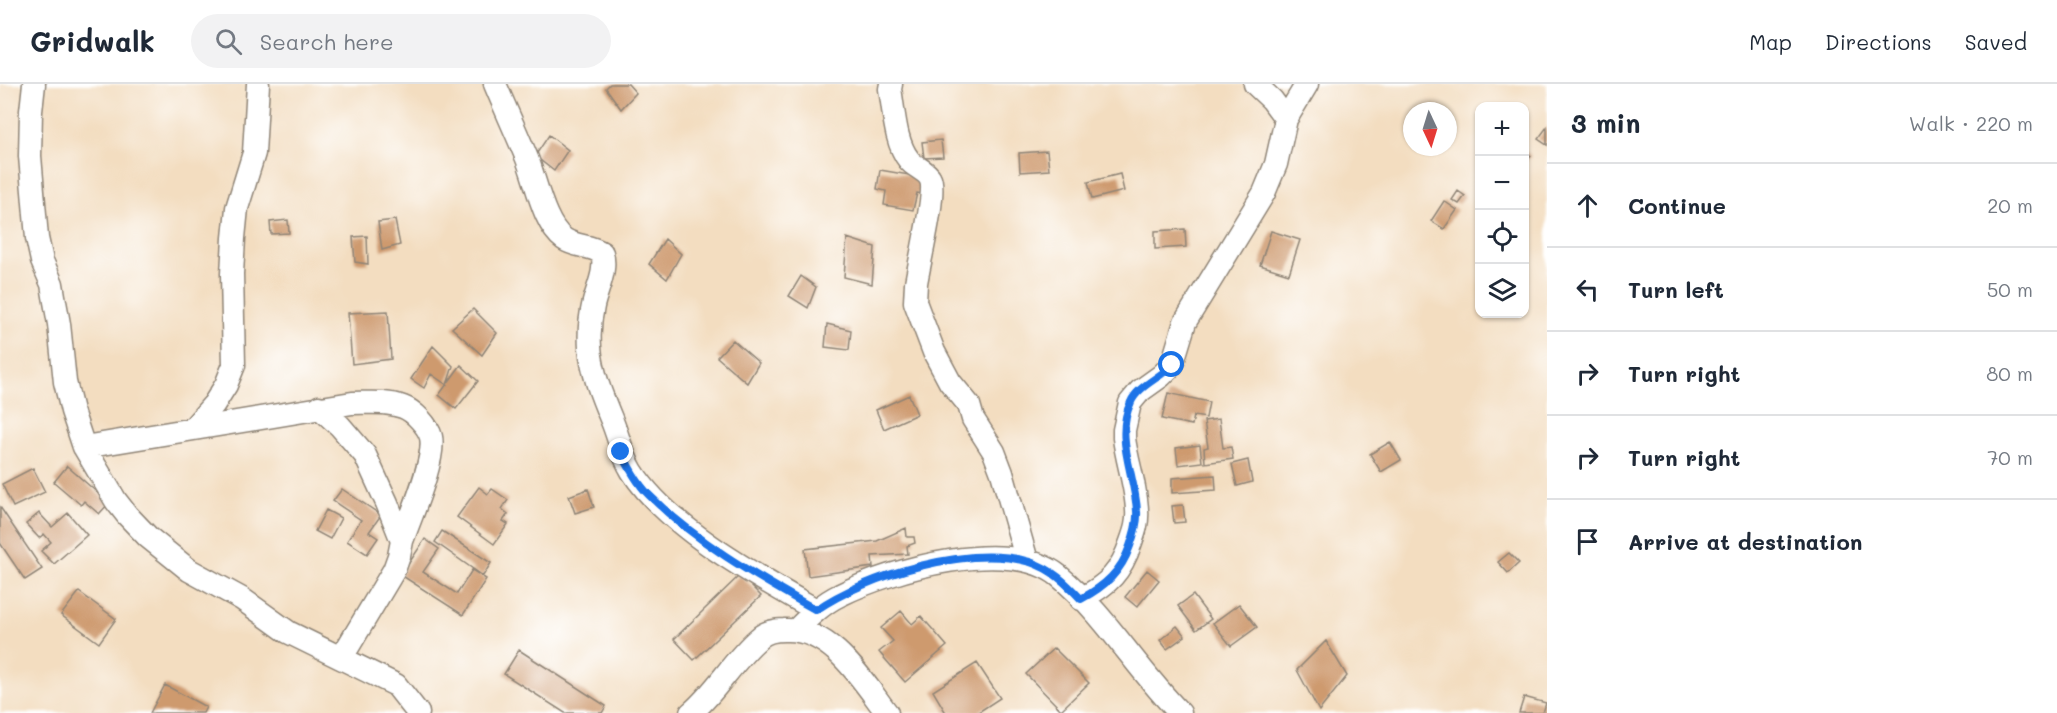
<!DOCTYPE html>
<meta charset="utf-8">
<style>
:root{--surface:#fff;--page:#f2f2f3;--text:#1f2937;--muted:#747a83;--line:#e0e1e3}
body{margin:0;font-family:Mali,sans-serif;background:var(--page);color:var(--text)}
.controls{position:absolute;right:18px;top:18px;display:grid;overflow:hidden;border-radius:12px;box-shadow:0 2px 4px #0004}
.controls button{width:54px;height:54px;display:grid;place-items:center;padding:0;border:0;border-bottom:2px solid var(--line);background:var(--surface);color:var(--text);font:30px sans-serif}
.compass{position:absolute;left:1403px;top:18px;width:54px;height:54px;border-radius:50%;background:var(--surface);box-shadow:0 2px 4px #0004;rotate:176deg}
.stop{position:absolute;width:18px;height:18px;margin:-14px;border:4px solid #1a73e8;border-radius:50%;background:#fff}
.stop.end{background:#1a73e8;border-color:#fff;box-shadow:0 2px 6px #0008}
.list{margin:0;padding:0;list-style:none}
h2{display:flex;justify-content:space-between;align-items:center;height:78px;margin:0;padding:0 24px;font-size:26px}
h2 small{font-size:20px;font-weight:400;color:var(--muted)}
.list li{display:grid;grid-template-columns:39px 1fr auto;gap:18px;align-items:center;box-sizing:border-box;height:84px;padding:0 24px;border-top:2px solid var(--line)}
.list b{display:block;font-size:22px;white-space:nowrap}
.list em{font-size:20px;font-style:normal;color:var(--muted)}
.icon{flex:none;width:33px;height:33px;fill:none;stroke:currentColor;stroke-width:2;stroke-linecap:round;stroke-linejoin:round}
.map{position:relative;flex:none;width:1547px;height:629px;overflow:hidden}
header{display:flex;align-items:center;gap:36px;box-sizing:border-box;height:84px;padding:0 30px;background:var(--surface);border-bottom:2px solid var(--line)}
header strong{font-size:28px}
nav{display:flex;gap:33px;margin-inline-start:auto;font-size:21px}
.search{width:420px;height:54px;background:var(--page);display:flex;align-items:center;gap:15px;box-sizing:border-box;padding:0 21px;border-radius:33px;color:var(--muted);font-size:22px}
main{display:flex}
aside{flex:1;background:var(--surface)}
.map>svg:first-child{display:block}
.building{fill:#ce9a6e}
.lines{fill:none;stroke-linecap:round;stroke-linejoin:round}
.street-casing{stroke:#8f8476;stroke-width:25}
.street{stroke:#fff;stroke-width:22}
.route{stroke:#1a73e8;stroke-width:8}
</style>
<header>
<strong>Gridwalk</strong>
<div class="search"><svg class="icon" aria-label="search" viewBox="0 0 24 24"><circle cx="10" cy="10" r="6"/><path d="M15 15l6 6"/></svg>Search here</div>
<nav><a>Map</a><a>Directions</a><a>Saved</a></nav>
</header>
<main>
<div class="map">
<svg width="1547" height="629" viewBox="0 0 1547 629">
<rect width="100%" height="100%" fill="#fff"/>
<filter id="ink" filterUnits="userSpaceOnUse"><feTurbulence type="fractalNoise" baseFrequency=".0167" numOctaves="2"/><feDisplacementMap in="SourceGraphic" scale="12" xChannelSelector="R" yChannelSelector="G"/><feConvolveMatrix kernelMatrix="1 2 1 2 8 2 1 2 1" color-interpolation-filters="sRGB"/></filter>
<filter id="wash" filterUnits="userSpaceOnUse"><feTurbulence type="fractalNoise" baseFrequency=".008" numOctaves="4" result="noise"/><feDisplacementMap in="SourceGraphic" scale="24" xChannelSelector="R" yChannelSelector="G"/><feGaussianBlur stdDeviation="1.35" result="paint"/><feColorMatrix in="noise" values="0 0 0 0 0 0 0 0 0 0 0 0 0 0 0 0 0 1.4 0 .05"/><feComposite in="paint" operator="in"/></filter>
<g filter="url(#wash)">
<rect width="100%" height="100%" fill="#f3ddc0"/>
<g id="blocks">
<!-- building -->
<path class="building" d="M610 0H628L636 9 621 25 606 4Z
M1547 43V61L1538 55Z
M549 51 568 66 554 87 535 72Z
M941 56 943 73 924 74 922 58Z
M1524 66 1531 72 1524 79Z
M1047 67 1049 86 1020 88 1019 69Z
M880 86 927 94 925 110 917 109 913 126 884 121 886 107 877 105Z
M1120 90 1124 107 1092 115 1088 98Z
M1458 107 1465 112 1459 120 1452 116Z
M1444 117 1457 126 1444 145 1431 137Z
M288 136 289 149 271 150 270 138Z
M395 136 400 161 382 166 378 138Z
M1185 145 1186 163 1155 165V147Z
M1271 147 1300 156 1289 190 1260 181Z
M367 152 368 180 355 178 353 153Z
M847 154 875 163 872 200 844 193Z
M665 155 681 170 667 195 649 180Z
M801 192 816 203 808 224 789 212Z
M473 225 497 249 482 271 452 244Z
M388 227 391 275 352 280 348 229Z
M827 240 851 246 849 266 825 263Z
M733 256 759 279 747 299 717 273Z
M433 262 453 282 447 301 431 290 424 304 411 295Z
M461 281 478 297 456 325 439 311Z
M1168 309 1209 318 1206 334 1194 332 1192 341 1162 335Z
M909 311 917 330 884 345 876 326Z
M1219 335 1223 364 1231 363 1233 375 1205 379 1204 364 1208 363 1204 337Z
M1390 358 1401 376 1381 388 1370 370Z
M1200 361 1202 378 1178 381 1176 364Z
M1248 376 1252 398 1237 402 1232 380Z
M67 382 109 419 99 430 84 417 81 421 54 398Z
M33 384 45 408 13 423 2 400Z
M1215 391 1216 406 1172 409V394Z
M479 403 488 410 492 405 508 416 502 425 508 430 503 437 508 440 494 460 457 433Z
M342 405 381 431 369 448 378 454 367 470 347 457 361 436 333 417Z
M588 405 594 423 575 429 569 412Z
M1183 421 1185 438 1174 439 1172 422Z
M0 423 42 485 25 496 0 459Z
M326 426 341 434 330 455 315 447Z
M39 429 52 443 68 429 87 451 54 480 41 467 51 458 44 450 39 454 26 440Z
M906 444 907 453H914L915 459 907 462 908 470 872 472 873 483 808 492 805 465 877 457Z
M442 447 491 479 483 492 435 458Z
M425 455 439 465 423 488 457 510 472 486 486 495 463 531 401 491Z
M1509 469 1519 479 1508 489 1498 478Z
M1147 486 1159 496 1137 523 1125 513Z
M740 491 761 512 694 576 674 555Z
M79 508 116 535 99 559 61 531Z
M1193 511 1211 535 1196 546 1178 522Z
M1239 520 1257 543 1231 562 1213 539Z
M901 527 912 540 921 532 947 562 905 598 879 568 893 557 881 544Z
M1177 542 1185 552 1167 565 1160 556Z
M1326 557 1347 592 1319 627 1297 586Z
M1054 564 1089 599 1061 626 1026 590Z
M519 566 606 622 602 629H565L504 590Z
M977 579 1000 614 977 629H946L933 607Z
M165 601 206 623 203 629H150Z
M1524 613 1546 619 1543 629H1519Z"/>
</g>
</g>
<g filter="url(#ink)">
<use href="#blocks" fill-opacity="0" stroke="#8f8476" stroke-width="1.5"/>
<g class="lines">
<!-- street casing -->
<g class="street-casing">
<path id="street" d="M34 0 31 27 30 72 37 154 42 177 52 200 54 212 59 240 65 298 72 327 84 363 116 417 127 431 148 453 189 486 242 515 288 548 396 601 418 629
M495 0C505 24 516 48 526 72 536 95 543 140 564 155 575 163 590 161 602 169 607 187 597 204 593 222 590 235 589 249 590 263 592 289 602 313 612 337 619 354 622 371 632 387 668 444 758 493 816 526
M891 0 890 5C894 27 895 59 909 76 914 83 926 86 930 94 937 106 919 180 916 199L915 218 934 268 950 298 969 321 973 335 994 368 1002 389 1027 477
M1255 0 1272 16 1286 35
M319 323 340 342 365 371 387 419 402 457 399 472 394 486 342 573
M193 344 214 320 226 301 234 281 232 190 234 154 237 124 254 69 258 0
M84 363 352 319C369 319 387 317 403 323 414 327 428 342 431 353 436 375 410 434 402 457
M1081 515C1109 500 1121 488 1131 458 1135 447 1138 438 1137 426 1136 402 1127 378 1124 354V346L1130 319 1140 307 1161 292 1172 281 1185 238 1264 109 1276 80 1286 35 1307 0
M797 545C810 532 823 519 840 511 892 485 1009 452 1059 492 1106 531 1137 586 1180 629
M691 629C717 607 733 576 759 554 766 547 775 546 784 546 831 543 862 596 887 629"/>
</g>
<!-- street -->
<use href="#street" class="street"/>
</g>
</g>
<g class="lines" filter="url(#ink)">
<!-- route -->
<path class="route" d="M621 368C629 383 637 399 649 411 697 459 758 493 816 526 866 491 970 460 1030 478 1052 485 1066 499 1081 515 1105 502 1121 488 1130 462 1134 451 1138 439 1137 427 1135 390 1114 354 1131 318 1138 302 1160 294 1172 281"/>
</g>
</svg>
<div class="controls">
<button>+</button>
<button>−</button>
<button><svg class="icon" aria-label="locate" viewBox="0 0 24 24"><circle cx="12" cy="12" r="6"/><path d="M12 2v4M12 18v4M2 12h4M18 12h4"/></svg></button>
<button><svg class="icon" aria-label="layers" viewBox="0 0 24 24"><path d="M12 4l9 5-9 5-9-5zM3 14l9 5 9-5"/></svg></button>
</div>
<svg class="compass" viewBox="-18 -18 36 36"><path d="M0-13l5 13h-10z" fill="#e53935"/><path d="M0 13l5-13h-10z" fill="#747a83"/></svg>
<div class="stop" style="left:1172px;top:281px"></div>
<div class="stop end" style="left:621px;top:368px"></div>
</div>
<aside>
<h2>3 min<small>Walk · 220 m</small></h2>
<ul class="list">
<li><svg class="icon" aria-label="ahead" viewBox="0 0 24 24"><path d="M12 20V5M6 11l6-6 6 6"/></svg><div><b>Continue</b></div><em>20 m</em></li>
<li><svg class="icon" aria-label="left" viewBox="0 0 24 24"><path d="M17 20v-9H6M10 6l-5 5 5 5"/></svg><div><b>Turn left</b></div><em>50 m</em></li>
<li><svg class="icon" aria-label="right" viewBox="0 0 24 24"><path d="M7 20v-9h11M14 6l5 5-5 5"/></svg><div><b>Turn right</b></div><em>80 m</em></li>
<li><svg class="icon" aria-label="right" viewBox="0 0 24 24"><path d="M7 20v-9h11M14 6l5 5-5 5"/></svg><div><b>Turn right</b></div><em>70 m</em></li>
<li><svg class="icon" aria-label="arrive" viewBox="0 0 24 24"><path d="M6 21V4h12l-3 4 3 4H6"/></svg><div><b>Arrive at destination</b></div></li>
</ul>
</aside>
</main>
